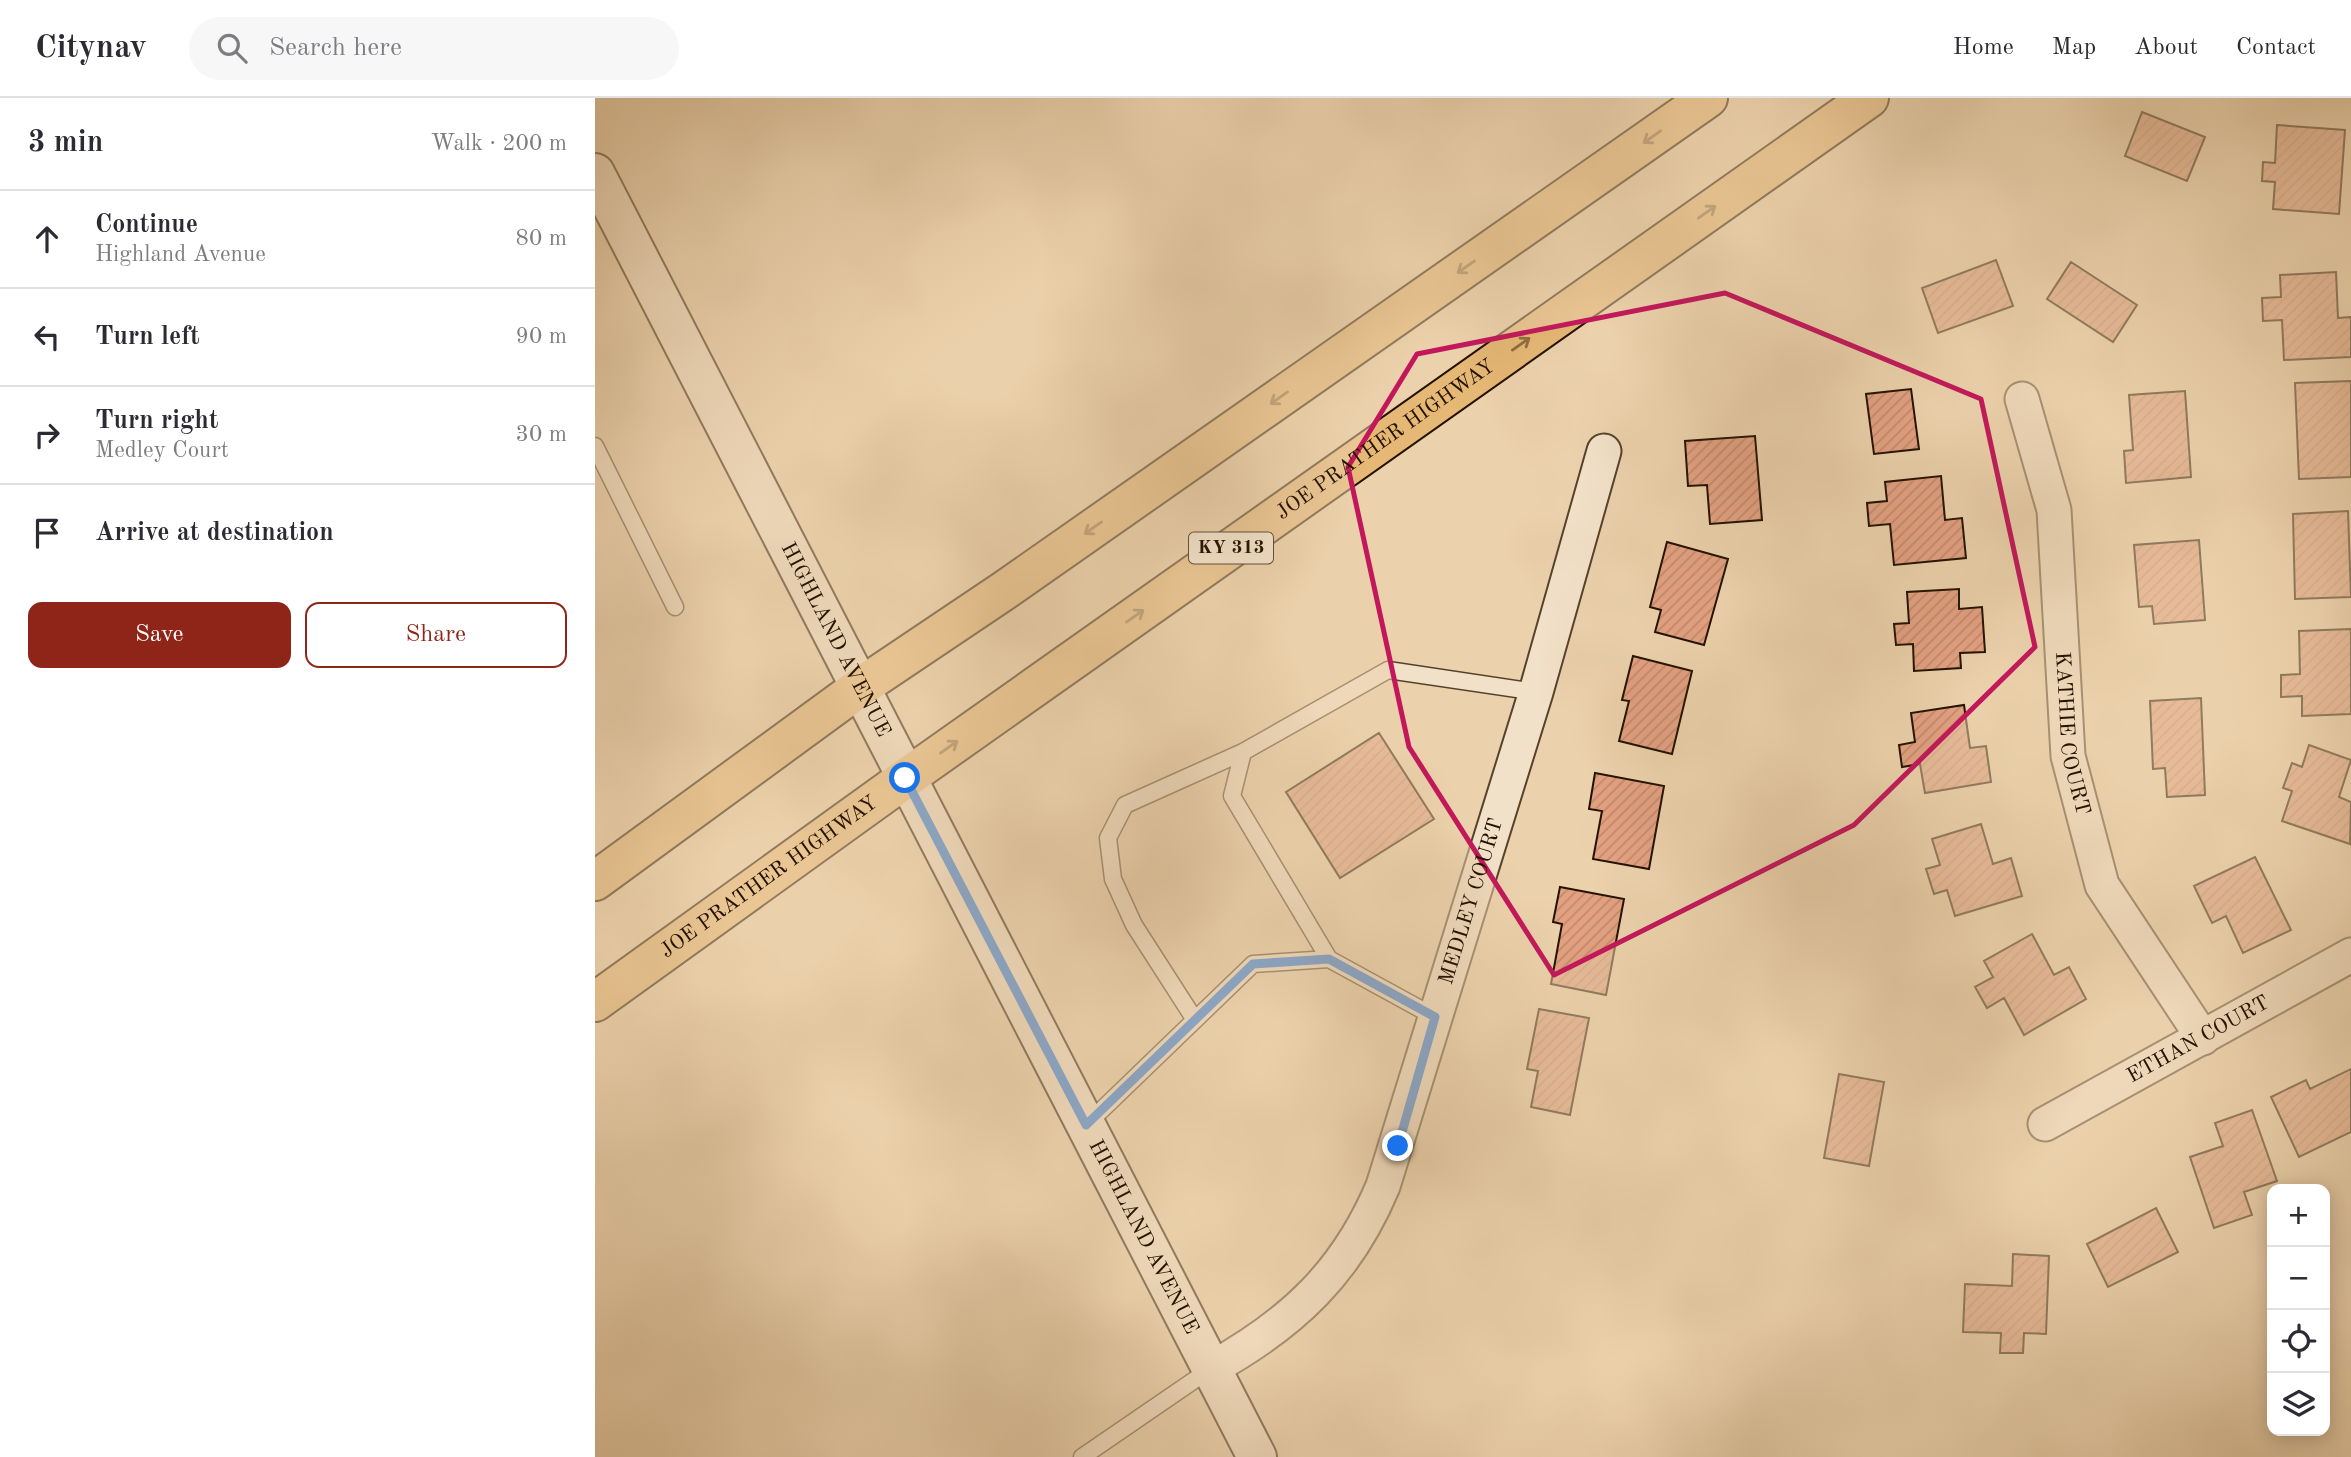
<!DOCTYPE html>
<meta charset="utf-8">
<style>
:root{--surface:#fff;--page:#f7f7f7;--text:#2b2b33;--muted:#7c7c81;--line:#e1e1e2;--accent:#8f2418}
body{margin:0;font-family:"Old Standard TT",serif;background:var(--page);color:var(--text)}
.controls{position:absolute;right:21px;bottom:21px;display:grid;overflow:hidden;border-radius:14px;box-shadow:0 4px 18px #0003}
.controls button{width:63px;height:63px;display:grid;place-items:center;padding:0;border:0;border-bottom:2px solid var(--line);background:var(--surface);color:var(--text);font:35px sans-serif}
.stop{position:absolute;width:21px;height:21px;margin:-16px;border:5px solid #1a73e8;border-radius:50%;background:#fff}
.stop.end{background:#1a73e8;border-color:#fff;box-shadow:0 2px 7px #0008}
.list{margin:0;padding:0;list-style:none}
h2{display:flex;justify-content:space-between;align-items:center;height:91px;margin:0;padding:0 28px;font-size:30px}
h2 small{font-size:23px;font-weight:400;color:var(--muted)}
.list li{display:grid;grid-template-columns:46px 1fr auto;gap:21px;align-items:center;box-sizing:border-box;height:98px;padding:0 28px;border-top:2px solid var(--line)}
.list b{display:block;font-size:26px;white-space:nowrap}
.list p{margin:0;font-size:23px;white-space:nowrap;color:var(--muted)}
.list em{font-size:23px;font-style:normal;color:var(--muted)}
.actions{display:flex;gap:14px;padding:21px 28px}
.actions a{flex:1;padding:16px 0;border:2px solid var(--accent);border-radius:14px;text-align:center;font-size:24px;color:var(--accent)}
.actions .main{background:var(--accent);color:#fff}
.icon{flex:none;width:38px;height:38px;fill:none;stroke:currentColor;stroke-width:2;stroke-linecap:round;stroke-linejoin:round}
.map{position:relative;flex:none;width:1756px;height:1359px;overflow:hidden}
header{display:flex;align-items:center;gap:42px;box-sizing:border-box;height:98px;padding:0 35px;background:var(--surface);border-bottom:2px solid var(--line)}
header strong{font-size:33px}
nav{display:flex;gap:38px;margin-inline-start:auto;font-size:24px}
.search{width:490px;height:63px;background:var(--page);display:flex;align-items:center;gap:18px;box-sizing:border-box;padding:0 24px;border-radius:38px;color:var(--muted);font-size:26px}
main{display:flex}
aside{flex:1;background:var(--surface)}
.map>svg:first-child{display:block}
.building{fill:url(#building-hatch);stroke:#231200;stroke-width:2}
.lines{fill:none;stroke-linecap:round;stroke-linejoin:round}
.lane-casing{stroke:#55422b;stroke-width:19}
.street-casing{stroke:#55422b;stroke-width:37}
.secondary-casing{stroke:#231200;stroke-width:42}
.highway-casing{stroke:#231200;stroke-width:42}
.lane{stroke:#f2e1c9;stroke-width:16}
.street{stroke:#f2e1c9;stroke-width:33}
.secondary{stroke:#f2e1c9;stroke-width:38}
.highway{stroke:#e6b876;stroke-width:38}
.oneway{stroke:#8e6d41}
.route{stroke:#1a73e8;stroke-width:9}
.marked{fill:none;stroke:#c2185b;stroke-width:5;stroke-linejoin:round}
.labels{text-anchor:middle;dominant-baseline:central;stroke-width:5;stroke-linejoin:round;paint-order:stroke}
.shield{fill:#f2e1c9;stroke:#61503c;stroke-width:2}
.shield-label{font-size:19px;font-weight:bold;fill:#231200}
.street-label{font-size:21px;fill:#231200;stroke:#f2e1c9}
</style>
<header>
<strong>Citynav</strong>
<div class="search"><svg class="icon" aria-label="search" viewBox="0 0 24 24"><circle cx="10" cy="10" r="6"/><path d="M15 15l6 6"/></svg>Search here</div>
<nav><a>Home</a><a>Map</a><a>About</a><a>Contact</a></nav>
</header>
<main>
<aside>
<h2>3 min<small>Walk · 200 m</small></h2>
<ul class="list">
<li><svg class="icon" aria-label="ahead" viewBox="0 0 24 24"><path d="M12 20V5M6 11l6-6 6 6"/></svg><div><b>Continue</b><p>Highland Avenue</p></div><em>80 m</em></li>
<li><svg class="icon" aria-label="left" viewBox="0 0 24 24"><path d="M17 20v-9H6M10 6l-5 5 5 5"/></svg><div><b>Turn left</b></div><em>90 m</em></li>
<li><svg class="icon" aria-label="right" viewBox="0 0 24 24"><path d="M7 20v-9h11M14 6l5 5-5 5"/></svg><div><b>Turn right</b><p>Medley Court</p></div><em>30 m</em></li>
<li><svg class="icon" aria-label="arrive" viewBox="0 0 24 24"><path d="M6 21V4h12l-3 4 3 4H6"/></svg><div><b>Arrive at destination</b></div></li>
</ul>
<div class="actions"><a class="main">Save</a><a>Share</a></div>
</aside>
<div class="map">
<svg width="1756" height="1359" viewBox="0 0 1756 1359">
<defs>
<pattern id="building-hatch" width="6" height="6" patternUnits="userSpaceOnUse" patternTransform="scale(1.75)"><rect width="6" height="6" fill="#e3a181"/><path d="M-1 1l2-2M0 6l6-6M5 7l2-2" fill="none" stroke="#c28a6e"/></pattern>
</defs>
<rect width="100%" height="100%" fill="#ebd1ac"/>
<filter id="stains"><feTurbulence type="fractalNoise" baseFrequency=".00286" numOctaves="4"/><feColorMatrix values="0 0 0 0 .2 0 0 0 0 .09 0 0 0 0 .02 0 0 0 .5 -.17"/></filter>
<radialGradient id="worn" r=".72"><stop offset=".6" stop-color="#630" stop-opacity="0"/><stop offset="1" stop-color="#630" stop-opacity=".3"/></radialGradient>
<!-- building -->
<path class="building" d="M1547 14 1610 39 1592 83 1530 58Z
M1682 27 1750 32 1744 116 1678 111 1680 84 1667 83 1668 64 1680 65Z
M1401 162 1418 208 1343 235 1327 190Z
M1476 164 1542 207 1518 244 1452 201Z
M1741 174 1743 220 1756 219V259L1689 262 1687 222 1668 223 1667 200 1686 199 1685 177Z
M1756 283V379L1704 381 1700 285Z
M1316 291 1324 351 1279 356 1271 296Z
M1590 293 1596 379 1531 385 1529 353 1538 352 1534 297Z
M1160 338 1167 422 1115 426 1112 387 1093 388 1090 343Z
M1346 378 1350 422 1367 420 1371 460 1299 467 1295 426 1274 428 1272 405 1292 403 1290 384Z
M1753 413 1756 499 1700 501 1698 416Z
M1604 442 1610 522 1559 526 1557 508 1544 509 1539 447Z
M1072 444 1133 461 1109 547 1060 534 1066 512 1055 509Z
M1364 491V511L1387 509 1390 554 1365 555 1366 570 1319 573 1318 546 1301 547 1299 526 1314 525 1312 494Z
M1756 531V616L1707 618V598L1686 599V577L1705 576 1704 533Z
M1038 558 1097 573 1077 656 1024 643 1034 603 1027 602Z
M1606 600 1610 697 1572 699 1570 670 1558 671 1555 603Z
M1369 607 1375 650 1391 648 1396 684 1330 695 1325 666 1307 669 1304 647 1320 644 1316 615Z
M784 635 839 721 745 780 691 694Z
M1714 647 1756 662 1744 699 1756 704 1755 746 1687 723 1697 693 1688 690 1697 665 1707 669Z
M1000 675 1069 688 1054 771 998 761 1007 713 994 711Z
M1386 726 1398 766 1416 760 1427 798 1360 818 1352 792 1339 796 1331 771 1345 767 1337 741Z
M1660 759 1696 832 1648 855 1631 818 1617 825 1599 788Z
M965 789 1029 801 1011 897 956 886 967 826 958 824Z
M1437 836 1459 877 1474 869 1491 901 1429 937 1409 900 1392 910 1380 889 1398 879 1389 863Z
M944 911 994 920 975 1017 936 1009 943 973 932 971Z
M1756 971V1034L1704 1059 1676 999 1711 982 1715 991Z
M1244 976 1289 984 1274 1068 1229 1060Z
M1657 1012 1682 1083 1649 1094 1657 1117 1619 1130 1595 1059 1628 1048 1620 1025Z
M1561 1110 1583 1154 1513 1189 1492 1146Z
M1418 1156 1454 1158 1451 1236 1429 1235 1428 1255H1405L1406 1235 1368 1234 1370 1186 1417 1188Z"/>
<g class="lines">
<!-- lane casing -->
<g class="lane-casing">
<path id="lane" d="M0 348 80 509
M734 861 637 698 648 654 793 572 941 594
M600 922 539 827 518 781 513 740 530 707 648 654
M491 1027 658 866 734 861 840 919
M487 1359 617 1270"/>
</g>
<!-- street casing -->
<g class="street-casing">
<g id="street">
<path id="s1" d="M1427 301 1459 412 1473 658 1507 787 1608 940"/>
<path id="s2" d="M1450 1026 1756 857"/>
<path id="s3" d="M617 1270C698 1225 752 1174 788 1088L941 594 1009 353"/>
</g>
</g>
<!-- secondary casing -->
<g class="secondary-casing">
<g id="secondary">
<path id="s4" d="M0 75 662 1359"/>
</g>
</g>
<!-- highway casing -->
<g class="highway-casing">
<g id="highway">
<path d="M0 783 264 590 410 492 1113 0"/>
<path id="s5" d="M0 904 311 680 1274 0"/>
</g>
</g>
<!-- lane -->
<use href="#lane" class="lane"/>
<!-- street -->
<use href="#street" class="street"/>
<!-- secondary -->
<use href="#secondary" class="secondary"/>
<!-- highway -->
<use href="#highway" class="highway"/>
</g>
<!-- one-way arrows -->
<defs><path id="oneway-shaft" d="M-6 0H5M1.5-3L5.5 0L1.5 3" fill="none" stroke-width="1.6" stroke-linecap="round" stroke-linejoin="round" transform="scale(1.75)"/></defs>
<g class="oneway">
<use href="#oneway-shaft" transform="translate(1057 39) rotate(145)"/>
<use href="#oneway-shaft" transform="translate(1112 114) rotate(-35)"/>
<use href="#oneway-shaft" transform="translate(871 169) rotate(145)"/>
<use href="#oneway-shaft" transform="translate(926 246) rotate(-35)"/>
<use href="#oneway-shaft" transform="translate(684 300) rotate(145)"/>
<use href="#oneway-shaft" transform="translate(498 430) rotate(145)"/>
<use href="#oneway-shaft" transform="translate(540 518) rotate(-35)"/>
<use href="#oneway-shaft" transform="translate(354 649) rotate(-35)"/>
</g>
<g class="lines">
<!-- route -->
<path class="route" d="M310 680 491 1027 658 866 734 861 840 919 803 1048"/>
</g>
<!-- marked area -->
<path d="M0 0H1756V1359H0ZM1130 195 1386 301 1440 549 1259 727 959 877 814 649 753 369 822 256Z" fill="#ebd1ac" fill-opacity=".55" fill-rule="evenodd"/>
<path class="marked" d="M1130 195 1386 301 1440 549 1259 727 959 877 814 649 753 369 822 256Z"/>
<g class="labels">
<!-- shield labels -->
<rect class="shield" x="594" y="434.5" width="84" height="31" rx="5"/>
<g class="shield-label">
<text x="636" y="450">KY 313</text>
</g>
<!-- street labels -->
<g class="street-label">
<text stroke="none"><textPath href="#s5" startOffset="970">JOE PRATHER HIGHWAY</textPath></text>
<text stroke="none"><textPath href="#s4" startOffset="525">HIGHLAND AVENUE</textPath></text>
<text stroke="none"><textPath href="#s1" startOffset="340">KATHIE COURT</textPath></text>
<text stroke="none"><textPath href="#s5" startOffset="214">JOE PRATHER HIGHWAY</textPath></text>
<text stroke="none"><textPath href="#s3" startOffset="553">MEDLEY COURT</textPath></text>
<text stroke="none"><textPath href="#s2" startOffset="175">ETHAN COURT</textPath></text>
<text stroke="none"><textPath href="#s4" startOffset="1197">HIGHLAND AVENUE</textPath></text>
</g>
</g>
<rect width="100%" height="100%" filter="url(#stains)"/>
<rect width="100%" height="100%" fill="url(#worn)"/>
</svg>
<div class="controls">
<button>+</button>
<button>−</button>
<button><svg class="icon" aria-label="locate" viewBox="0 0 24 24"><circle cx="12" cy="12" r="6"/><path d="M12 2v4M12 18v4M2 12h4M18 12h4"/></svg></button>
<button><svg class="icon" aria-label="layers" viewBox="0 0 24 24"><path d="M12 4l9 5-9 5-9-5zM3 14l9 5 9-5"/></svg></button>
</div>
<div class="stop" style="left:310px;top:680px"></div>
<div class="stop end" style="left:803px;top:1048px"></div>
</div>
</main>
